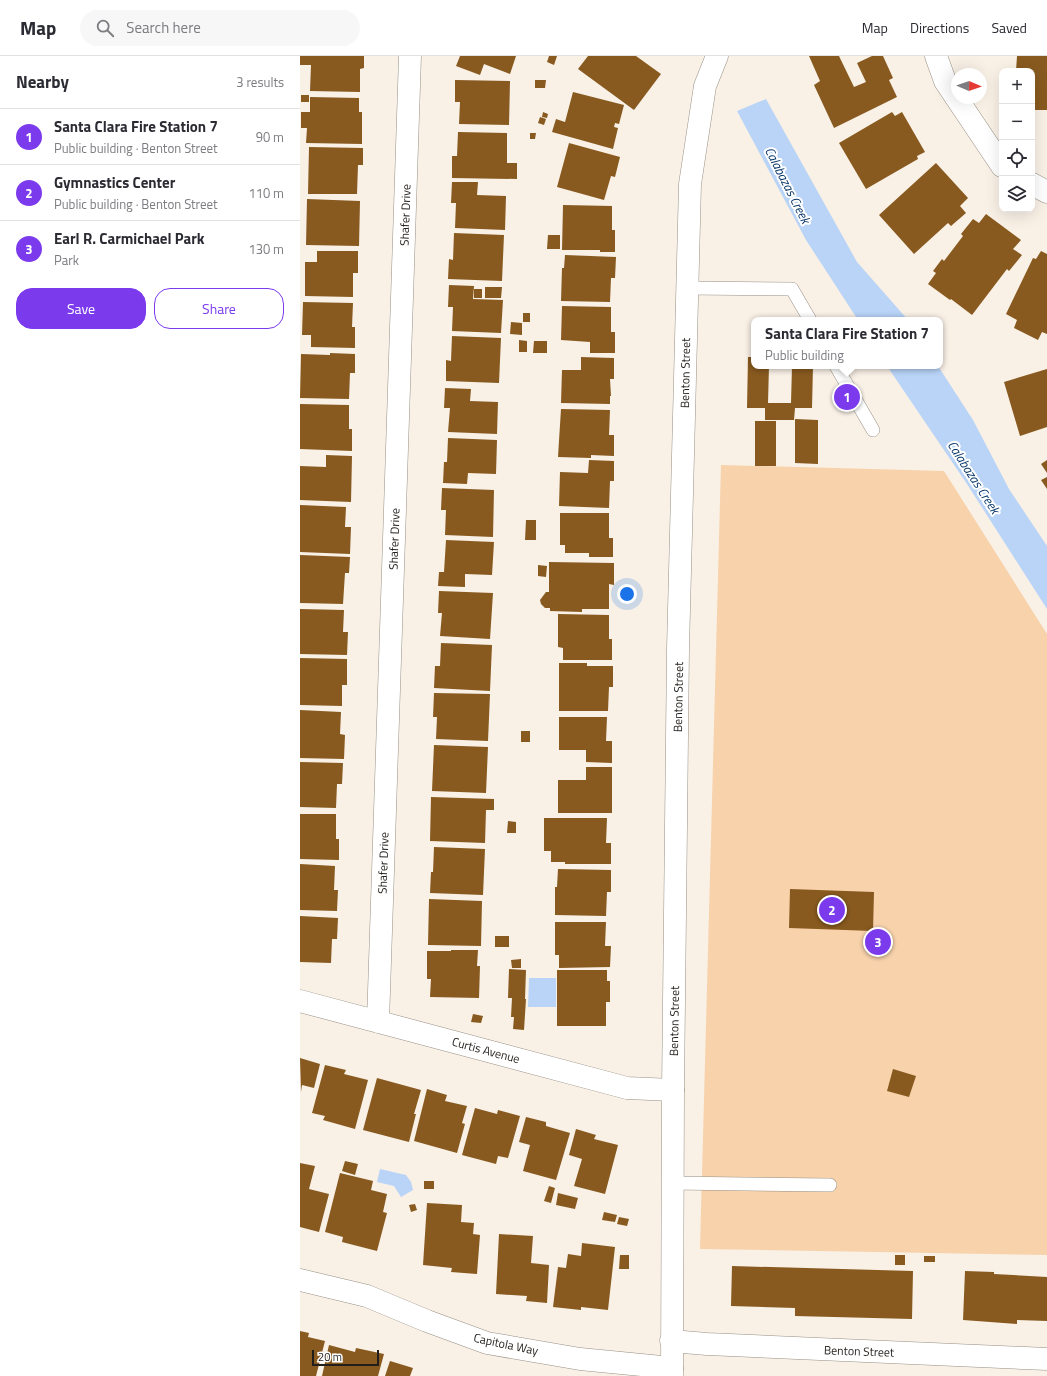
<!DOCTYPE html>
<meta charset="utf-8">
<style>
:root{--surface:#fff;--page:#f7f7f7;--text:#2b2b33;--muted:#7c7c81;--line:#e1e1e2;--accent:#7c3aed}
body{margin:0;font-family:"Titillium Web",sans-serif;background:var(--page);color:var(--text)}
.controls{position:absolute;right:12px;top:12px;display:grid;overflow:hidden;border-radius:8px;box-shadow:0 4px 16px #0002}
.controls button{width:36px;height:36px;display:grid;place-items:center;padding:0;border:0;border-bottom:1px solid var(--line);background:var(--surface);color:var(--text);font:20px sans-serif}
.compass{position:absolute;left:651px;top:12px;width:36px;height:36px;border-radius:50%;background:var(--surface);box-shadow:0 4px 16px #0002;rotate:92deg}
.scale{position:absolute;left:12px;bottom:10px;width:67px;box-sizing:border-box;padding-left:4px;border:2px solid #221e1b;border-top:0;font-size:11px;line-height:14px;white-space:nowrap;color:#221e1b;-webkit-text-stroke:3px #fff;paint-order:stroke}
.you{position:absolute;left:327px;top:538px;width:14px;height:14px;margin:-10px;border:3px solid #fff;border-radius:50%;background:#1a73e8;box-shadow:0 0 0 6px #1a73e833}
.badge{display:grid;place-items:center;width:26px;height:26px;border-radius:50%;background:var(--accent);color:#fff;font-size:13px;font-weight:700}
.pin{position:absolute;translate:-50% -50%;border:2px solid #fff;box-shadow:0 1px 4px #0006}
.popup{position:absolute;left:451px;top:261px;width:192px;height:52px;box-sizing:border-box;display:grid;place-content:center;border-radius:8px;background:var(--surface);filter:drop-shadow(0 1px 3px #0005);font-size:13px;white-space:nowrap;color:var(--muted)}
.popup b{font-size:15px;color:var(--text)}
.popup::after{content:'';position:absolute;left:50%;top:100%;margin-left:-8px;border:8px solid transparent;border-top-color:var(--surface)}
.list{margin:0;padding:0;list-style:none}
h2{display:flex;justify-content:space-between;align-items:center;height:52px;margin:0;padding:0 16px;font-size:17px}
h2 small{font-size:13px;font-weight:400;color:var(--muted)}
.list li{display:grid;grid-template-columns:26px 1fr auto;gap:12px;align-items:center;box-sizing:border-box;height:56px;padding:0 16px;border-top:1px solid var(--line)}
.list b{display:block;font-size:15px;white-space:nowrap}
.list p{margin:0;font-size:13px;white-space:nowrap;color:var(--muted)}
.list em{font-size:13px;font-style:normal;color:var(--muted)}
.actions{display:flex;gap:8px;padding:12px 16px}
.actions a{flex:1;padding:9px 0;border:1px solid var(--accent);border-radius:16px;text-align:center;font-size:14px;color:var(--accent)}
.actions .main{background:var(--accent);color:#fff}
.icon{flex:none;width:22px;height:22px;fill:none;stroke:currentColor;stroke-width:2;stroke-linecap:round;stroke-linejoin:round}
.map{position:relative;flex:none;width:747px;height:1320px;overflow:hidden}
header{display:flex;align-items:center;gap:24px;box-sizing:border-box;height:56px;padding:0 20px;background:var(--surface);border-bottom:1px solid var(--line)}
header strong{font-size:19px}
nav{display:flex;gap:22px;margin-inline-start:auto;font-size:14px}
.search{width:280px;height:36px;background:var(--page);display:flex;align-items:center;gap:10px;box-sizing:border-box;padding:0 14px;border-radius:22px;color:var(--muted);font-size:15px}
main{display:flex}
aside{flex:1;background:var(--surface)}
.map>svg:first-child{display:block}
.green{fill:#f7d2ab}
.water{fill:#b9d4f7}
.building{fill:#885a1f}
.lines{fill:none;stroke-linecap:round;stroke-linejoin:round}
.service-casing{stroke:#989086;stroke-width:14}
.minor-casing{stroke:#989086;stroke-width:23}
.secondary-casing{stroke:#989086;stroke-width:23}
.service{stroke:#fff;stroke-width:13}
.minor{stroke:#fff;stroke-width:22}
.secondary{stroke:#fff;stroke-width:22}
.labels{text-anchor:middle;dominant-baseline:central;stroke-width:4;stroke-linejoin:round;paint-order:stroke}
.street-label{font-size:12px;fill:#221e1b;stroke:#fff}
.water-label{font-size:13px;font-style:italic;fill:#053467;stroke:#fff}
</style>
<header>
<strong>Map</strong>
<div class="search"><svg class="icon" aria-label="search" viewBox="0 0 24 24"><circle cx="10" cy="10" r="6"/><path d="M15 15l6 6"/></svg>Search here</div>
<nav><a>Map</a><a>Directions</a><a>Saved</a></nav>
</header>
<main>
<aside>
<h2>Nearby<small>3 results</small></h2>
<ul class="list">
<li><span class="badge">1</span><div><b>Santa Clara Fire Station 7</b><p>Public building · Benton Street</p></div><em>90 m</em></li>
<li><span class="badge">2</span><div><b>Gymnastics Center</b><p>Public building · Benton Street</p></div><em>110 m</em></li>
<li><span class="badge">3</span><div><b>Earl R. Carmichael Park</b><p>Park</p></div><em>130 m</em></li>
</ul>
<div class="actions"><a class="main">Save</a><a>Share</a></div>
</aside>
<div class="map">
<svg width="747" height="1320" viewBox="0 0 747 1320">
<rect width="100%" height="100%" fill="#f9f0e6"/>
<!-- green -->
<path class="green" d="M421 409 644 415 747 578V1199L400 1193Z"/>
<!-- water -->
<path class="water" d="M466 43 557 206 608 264H558L506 184 437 55Z
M587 310H638L673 364 709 433 747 490V553L667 428Z
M229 922H256V951H228Z
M80 1113 106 1119 111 1126 113 1134 101 1141 94 1130 77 1126Z"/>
<!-- building -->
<path class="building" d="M0 0H64V12L60 13V36L10 35 11 9H0Z
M160 0H216L210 18 184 8 180 19 156 10Z
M249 0H257L254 9 247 6Z
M288 0H336L361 18 334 54 278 13Z
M509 0H539L554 31 566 26 557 7 572 0H583L593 22 589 24 597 41 534 72 514 29 520 25Z
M717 0H747V54H732V15H716Z
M155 24 210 25 209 69 159 68 160 46H155Z
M235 24H246L245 32H235Z
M273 36 324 49 319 68 315 67 314 71 318 72 313 93 252 76 256 63 265 66Z
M1 39H9V46H1Z
M10 41 59 42V56H62V88L6 87 7 72H1V56H10Z
M243 56 248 58 247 62 242 61Z
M592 56 595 60 602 56 625 96 617 100 618 103 566 133 539 87Z
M240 61 246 63 244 69 238 67Z
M158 76 207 77V107H217V123L152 122V100H157Z
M230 77H236L235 83H230Z
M269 87 320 101 315 121 311 120 304 144 257 131Z
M9 91 63 92V109H58L57 138H8Z
M636 107 668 142 660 150 666 157 651 170 648 167 614 198 579 159Z
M152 126H178L177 139 206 140 205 174 155 172 156 147H151Z
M7 143 60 145 59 190 6 189Z
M263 149 312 150V174H315V196H300V194H262Z
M686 158 721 184 713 193 722 199 709 215 707 213 672 259 651 243 650 244 628 228 636 217 633 215 642 203 644 205 663 180 661 178 673 163 679 167Z
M154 177 204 179 202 225 148 223 149 203 153 204Z
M248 179H260V193H247Z
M17 195H58V217H53V241L5 240V206H17Z
M741 195 747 198V278L742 276 738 284 714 272 717 264 706 258 733 202 736 203Z
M265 199 316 201 315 222H311L310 246 261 245 262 212H264Z
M149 229 174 230 173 243 203 244 201 277 152 275 153 251H148Z
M185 231H202L201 242H185Z
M174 233H182V242H174Z
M3 246 53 247 52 271H55V292L11 291V279H2Z
M262 250 311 251V276H315V297H290V286L261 284Z
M223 257H230V266H223Z
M211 266 222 267V279L210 278Z
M152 280 201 282 199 327 146 325V304L151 305Z
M219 284 227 285V296H219Z
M234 285H247V297H233Z
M30 297 55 298V317H50L49 343 0 342 1 298 30 299Z
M281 301 314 302V323H310L311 340H310V348L261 347 262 314H281Z
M448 301H454V310H469L468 347H491L492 310H513L512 352H495L494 364H465V352H447Z
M747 313V371L720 380 704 326Z
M145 332 171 333 170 345 198 346 197 378 148 376 150 352H144Z
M0 348 49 349V373H52V395L0 393Z
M261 353 310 354 309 379H314V400L291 399V402L258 401Z
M495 363 518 364V408L495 407Z
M455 365H476V410H455Z
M148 382 197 384 196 418 168 417 167 428 143 427 144 406H147Z
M26 399 52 400 51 446 0 444V410L26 411Z
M289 404 314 405V425H310L309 452 259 450 260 416 288 417Z
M747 404V417L741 408Z
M747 421V433L741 424Z
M142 432 194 434 193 481 145 479 146 454H141Z
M0 449 46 451 45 471H51L50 498 0 496Z
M260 457H309V482H313V501H289V497H265V489H260Z
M226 464H236V484H225Z
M146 484 194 486 192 519 165 518V531L138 530 139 516H144Z
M0 499 50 501 49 517H45L43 548 0 547Z
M249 506 314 507V529L309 528V553H282V556L250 555V552H245L241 548 240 544 246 536H249Z
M238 509 247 510 246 521 238 520Z
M139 535 193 537 190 583 140 580 142 557H138Z
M0 553 44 554 43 576H48L47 599 0 598Z
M258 558 309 559V583H312V604H263V592L258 591Z
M141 587 192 589 190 635 134 632 135 610H140Z
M0 602 47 603V629H42V650L0 649Z
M259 607H287V610H313V631H309L308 655H259Z
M134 637 190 638 188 685 136 683 137 661H133Z
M0 654 41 656 40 678 45 679 44 703 0 702Z
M259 661H307L306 685H312V707L286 706V694H259Z
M221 675H230V686H221Z
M134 689 188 691 186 737 132 735Z
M0 706 43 707 42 728H37L36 752 0 751Z
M286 711H312V757H258V724H286Z
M131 741 194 743V754H186L185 787 130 785Z
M0 758H36V783H39V804L0 803Z
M244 762H307L306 787H311V808H265V806H251V795H244Z
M208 765 216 766V777H207Z
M134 791 185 793 183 839 130 837 131 816H133Z
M0 808 35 810 34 834H38L37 855 0 854Z
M258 813 311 814V836H307L306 860 255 859V831H257Z
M490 833 574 836 573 875 489 872Z
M129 843 182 845 181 890 128 889Z
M0 860 38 862 37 883H32L31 907 0 906Z
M255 866H306L305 890H311L310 911 259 912V899H255Z
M195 880H209V891H195Z
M151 894H178L177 910H180L179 942 130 941 131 923H127V895H151Z
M221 903V912H212L211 904Z
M209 913 226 914 225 943H226L224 974 213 973 214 961H211L212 942H208Z
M257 914H307V925H310V946H306V970H257Z
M173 958 183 960 181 967 171 966Z
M0 1002 20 1008 14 1032 2 1029 1 1036Z
M25 1009 46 1014 44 1018 68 1024 55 1073 23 1064 25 1060 12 1057Z
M593 1013 616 1020 609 1041 587 1035Z
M77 1022 121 1034 114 1058H116L109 1086 63 1074Z
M127 1033 147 1039 145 1045 167 1050 162 1067 165 1068 157 1097 114 1085Z
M175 1052 197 1058 198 1054 220 1060 208 1102 198 1100 196 1108 162 1099Z
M226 1061 246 1066V1070L270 1077 256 1124 223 1115 230 1089 219 1086Z
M276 1073 296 1079 294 1083 318 1089 305 1138 274 1130 282 1103 269 1099Z
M45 1105 58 1108 55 1119 42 1115Z
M0 1107 15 1110 9 1133 29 1138 19 1176 0 1171Z
M40 1117 73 1125 71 1134 87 1138 83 1156 87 1157 77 1195 42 1186 43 1181 25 1176Z
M124 1125H134V1133H124Z
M249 1130 255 1132 251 1147 244 1145Z
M258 1137 278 1142 275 1153 256 1149Z
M127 1147 162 1149 161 1166 174 1167 173 1178 180 1179 177 1218 151 1216 152 1212 123 1209Z
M115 1148 117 1154 111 1156 109 1149Z
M304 1156 317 1159 315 1166 302 1164Z
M319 1161 329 1163 327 1170 317 1168Z
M199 1178 233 1180 231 1207 249 1209 247 1247 226 1245 227 1240 196 1238Z
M282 1187 315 1191 308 1254 281 1251V1254L253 1251 258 1211 266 1212 268 1198 281 1200Z
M320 1199H329V1213H319Z
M595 1199H605V1209H595Z
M624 1200H635V1206H624Z
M432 1210 613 1215 612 1263 495 1260V1252L431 1250Z
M665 1215 694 1216V1218L747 1221V1265L717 1264V1268L663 1264Z
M0 1275 9 1277 8 1281 25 1285 16 1320H0Z
M29 1289 55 1296 56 1292 84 1298 78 1320H22Z
M90 1305 113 1312 110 1320H85Z"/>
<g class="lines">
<!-- service casing -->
<g class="service-casing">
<path id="service" d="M387 232 492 233 510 264
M536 310 573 374
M372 1127 530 1129"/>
</g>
<!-- minor casing -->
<g class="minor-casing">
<path id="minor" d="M636 0 645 25 702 110
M732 128 747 136
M0 945 327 1032 373 1034
M78 966 110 0
M0 1224 67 1240 127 1265 187 1287 280 1303 372 1312
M371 1285 407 1288 747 1303"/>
</g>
<!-- secondary casing -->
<g class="secondary-casing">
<path id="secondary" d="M372 1320 373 1034 378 593 390 128 405 30 417 0"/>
</g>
<!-- service -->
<use href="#service" class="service"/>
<!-- minor -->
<use href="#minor" class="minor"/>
<!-- secondary -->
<use href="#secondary" class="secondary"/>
</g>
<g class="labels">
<!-- street labels -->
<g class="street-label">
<text transform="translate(105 159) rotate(-88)">Shafer Drive</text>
<text transform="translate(385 317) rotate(-89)">Benton Street</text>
<text transform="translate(94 483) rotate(-88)">Shafer Drive</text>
<text transform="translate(378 641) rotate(-89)">Benton Street</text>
<text transform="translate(83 807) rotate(-88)">Shafer Drive</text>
<text transform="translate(374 965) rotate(-89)">Benton Street</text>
<text transform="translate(186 994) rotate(15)">Curtis Avenue</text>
<text transform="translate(206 1288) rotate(12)">Capitola Way</text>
<text transform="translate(559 1295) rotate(2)">Benton Street</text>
</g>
<!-- water labels -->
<g class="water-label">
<text transform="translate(488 129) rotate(63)">Calabazas Creek</text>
<text transform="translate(674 421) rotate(57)">Calabazas Creek</text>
</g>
</g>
</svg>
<div class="controls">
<button>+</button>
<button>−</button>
<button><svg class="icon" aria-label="locate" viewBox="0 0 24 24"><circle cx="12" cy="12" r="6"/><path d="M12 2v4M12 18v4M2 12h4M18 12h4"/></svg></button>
<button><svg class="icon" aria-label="layers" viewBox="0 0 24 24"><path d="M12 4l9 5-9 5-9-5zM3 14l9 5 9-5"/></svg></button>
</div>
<svg class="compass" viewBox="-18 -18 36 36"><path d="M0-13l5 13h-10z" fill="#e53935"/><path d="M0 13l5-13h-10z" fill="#7c7c81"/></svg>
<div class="scale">20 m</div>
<div class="you"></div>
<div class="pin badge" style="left:547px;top:341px">1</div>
<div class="popup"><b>Santa Clara Fire Station 7</b>Public building</div>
<div class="pin badge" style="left:532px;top:854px">2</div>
<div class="pin badge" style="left:578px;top:886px">3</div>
</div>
</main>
